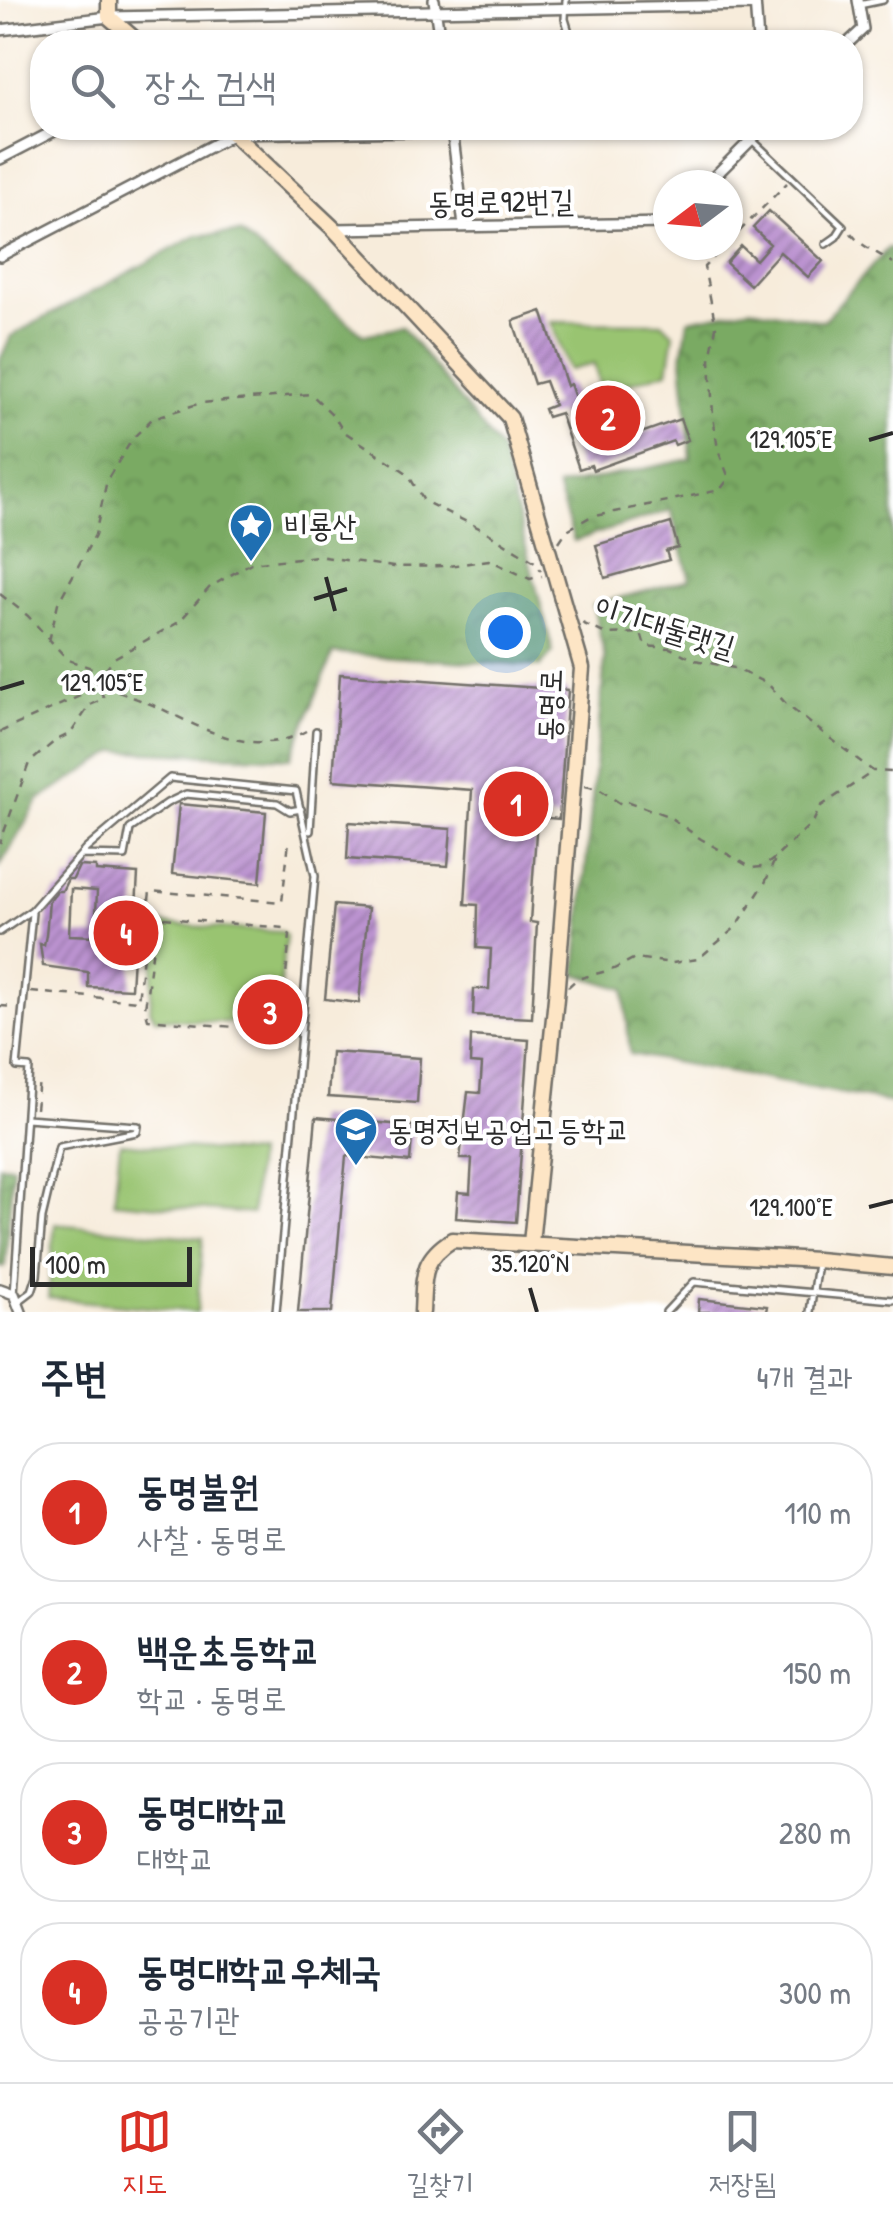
<!DOCTYPE html>
<html lang="ko">
<meta charset="utf-8">
<style>
:root{--surface:#fff;--page:#f2f2f3;--text:#1f2937;--muted:#747a83;--line:#e0e1e3;--accent:#d93025}
body{margin:0;font-family:"Patrick Hand","Poor Story",sans-serif;background:var(--page);color:var(--text)}
.compass{position:absolute;left:653px;top:170px;width:90px;height:90px;border-radius:50%;background:var(--surface);box-shadow:0 2px 8px #0004;rotate:254deg}
.scale{position:absolute;left:30px;bottom:25px;width:162px;box-sizing:border-box;padding-left:10px;border:5px solid #2b2b2b;border-top:0;font-size:28px;line-height:35px;white-space:nowrap;color:#2b2b2b;-webkit-text-stroke:8px #fff;paint-order:stroke}
.you{position:absolute;left:505px;top:632px;width:35px;height:35px;margin:-25px;border:8px solid #fff;border-radius:50%;background:#1a73e8;box-shadow:0 0 0 15px #1a73e833}
.badge{display:grid;place-items:center;width:65px;height:65px;border-radius:50%;background:var(--accent);color:#fff;font-size:32px;font-weight:700}
.pin{position:absolute;translate:-50% -50%;border:5px solid #fff;box-shadow:0 2px 10px #0006}
.list{margin:0;padding:0;list-style:none}
h2{display:flex;justify-content:space-between;align-items:center;height:130px;margin:0;padding:0 40px;font-size:42px}
h2 small{font-size:32px;font-weight:400;color:var(--muted)}
.list li{display:grid;grid-template-columns:65px 1fr auto;gap:30px;align-items:center;box-sizing:border-box;height:140px;margin:0 20px 20px;padding:0 20px;border:2px solid var(--line);border-radius:40px}
.list b{display:block;font-size:38px;white-space:nowrap}
.list p{margin:0;font-size:32px;white-space:nowrap;color:var(--muted)}
.list em{font-size:32px;font-style:normal;color:var(--muted)}
.icon{flex:none;width:55px;height:55px;fill:none;stroke:currentColor;stroke-width:2;stroke-linecap:round;stroke-linejoin:round}
.map{position:relative;flex:none;width:893px;height:1312px;overflow:hidden}
.search{position:absolute;background:var(--surface);box-shadow:0 2px 8px #0004;left:30px;right:30px;top:30px;height:110px;display:flex;align-items:center;gap:25px;box-sizing:border-box;padding:0 35px;border-radius:40px;color:var(--muted);font-size:38px}
.sheet{height:770px;background:var(--surface)}
nav{display:flex;justify-content:space-around;align-items:center;box-sizing:border-box;height:140px;border-top:2px solid var(--line);background:var(--surface);font-size:28px;color:var(--muted)}
nav a{display:grid;justify-items:center;gap:5px}
nav .on{color:var(--accent)}
.map>svg:first-child{display:block}
.forest{fill:url(#forest-crowns);stroke:#526a47;stroke-width:2.5}
.garden{fill:#99c471;stroke:#62784e;stroke-width:2.5}
.building{fill:url(#building-hatch);fill-rule:evenodd}
.lines{fill:none;stroke-linecap:round;stroke-linejoin:round}
.lane-casing{stroke:#726f69;stroke-width:10}
.street-casing{stroke:#726f69;stroke-width:14}
.secondary-casing{stroke:#726f69;stroke-width:19}
.path{stroke:#726f69;stroke-width:2.5;stroke-dasharray:8 8;stroke-linecap:butt}
.lane{stroke:#fff;stroke-width:5}
.street{stroke:#fff;stroke-width:9}
.secondary{stroke:#fde5c5;stroke-width:14}
.ticks{fill:none;stroke:#2b2b2b;stroke-width:4}
.labels{text-anchor:middle;dominant-baseline:central;stroke-width:8;stroke-linejoin:round;paint-order:stroke}
.street-label{font-size:30px;fill:#2b2b2b;stroke:#fff}
.poi-label{font-size:30px;fill:#2b2b2b;stroke:#fff;text-anchor:start}
.ticks-label{font-size:25px;text-anchor:middle;fill:#2b2b2b;stroke:#fff;stroke-width:8;stroke-linejoin:round;paint-order:stroke}
</style>
<div class="map">
<svg width="893" height="1312" viewBox="0 0 893 1312">
<defs>
<pattern id="forest-crowns" width="20" height="18" patternUnits="userSpaceOnUse" patternTransform="scale(2.5)"><rect width="20" height="18" fill="#7aaa63"/><path d="M2 6a3 3 0 1 1 6 0M12 15a3 3 0 1 1 6 0" fill="none" stroke="#648b52"/></pattern>
<pattern id="building-hatch" width="6" height="6" patternUnits="userSpaceOnUse" patternTransform="scale(2.5)"><rect width="6" height="6" fill="#bb93d0"/><path d="M-1 1l2-2M0 6l6-6M5 7l2-2" fill="none" stroke="#9878a9"/></pattern>
</defs>
<rect width="100%" height="100%" fill="#fff"/>
<filter id="ink" filterUnits="userSpaceOnUse"><feTurbulence type="fractalNoise" baseFrequency=".01" numOctaves="2"/><feDisplacementMap in="SourceGraphic" scale="20" xChannelSelector="R" yChannelSelector="G"/><feConvolveMatrix kernelMatrix="1 2 1 2 8 2 1 2 1" color-interpolation-filters="sRGB"/></filter>
<filter id="wash" filterUnits="userSpaceOnUse"><feTurbulence type="fractalNoise" baseFrequency=".0048" numOctaves="4" result="noise"/><feDisplacementMap in="SourceGraphic" scale="40" xChannelSelector="R" yChannelSelector="G"/><feGaussianBlur stdDeviation="2.25" result="paint"/><feColorMatrix in="noise" values="0 0 0 0 0 0 0 0 0 0 0 0 0 0 0 0 0 1.4 0 .05"/><feComposite in="paint" operator="in"/></filter>
<g filter="url(#wash)">
<rect width="100%" height="100%" fill="#f7ecdb"/>
<!-- forest -->
<path class="forest" d="M240 233 364 335 402 327 501 451 553 652 540 667 333 653 291 758 117 751 39 800 0 866V360L11 336 198 235Z
M888 248 893 249V1103L630 1054 624 989 576 974 605 658 593 605 690 579 671 510 574 541 557 487 691 459 682 358 688 320 751 308 823 321Z
M0 1165 13 1166 5 1267 0 1266Z"/>
<!-- garden -->
<path class="garden" d="M551 322 663 323 674 334 668 371 601 392 594 364 569 370Z
M162 924 282 932 286 936 276 1022 269 1025 155 1018 150 1010 157 930Z
M120 1143 256 1154 252 1214 114 1202Z
M55 1224 203 1238 197 1312 48 1298Z"/>
<g id="blocks">
<!-- building -->
<path class="building" d="M769 211 823 261 808 277 780 252 750 285 726 263 741 246 756 260 770 244 753 228Z
M542 311 567 386 570 384 594 450 680 419 688 440 675 445 673 441 593 470 591 465 579 469 560 413 547 417 544 409 554 405 545 381 534 384 513 321Z
M671 523 678 548 666 551 669 560 605 578 596 545Z
M340 674 568 690 559 819 537 817 530 922 537 923 532 1018 473 1015 474 989H489L491 949 477 948 478 905 465 904 472 790 333 780Z
M179 804 266 812 260 883 172 874Z
M349 822 451 829 448 866 347 859Z
M79 866 96 867V871L138 874 131 989 88 987V972L43 966 40 944 44 945 46 935 49 901 57 891H62L68 879H73ZM71 889 97 891 95 936 69 935Z
M334 905 368 908 359 1003 325 999Z
M471 1036 529 1040 516 1222 456 1218 458 1192 470 1193 472 1159H460L468 1092 480 1093 482 1064 470 1063Z
M331 1052 420 1058 417 1103 328 1097Z
M316 1117 413 1126 410 1162 346 1156 332 1312H298Z
M699 1299 767 1306 766 1312H698Z"/>
</g>
</g>
<g filter="url(#ink)">
<use href="#blocks" fill-opacity="0" stroke="#726f69" stroke-width="2.5"/>
<g class="lines">
<!-- lane casing -->
<g class="lane-casing">
<path id="lane" d="M566 0 565 19 572 42
M859 5 883 0
M751 139 843 226 836 237 826 244
M310 831 316 731
M81 855 125 856 130 829 167 803 186 794 277 803 290 811 301 809
M0 932 32 910 86 849 170 778 296 791 315 876 276 1312
M14 1294 29 1068 17 1067 32 913
M19 1301 32 1291 37 1276 42 1218 59 1147 137 1132 138 1126 26 1118
M666 1312 694 1282 893 1300
M810 1312 817 1263"/>
</g>
<!-- street casing -->
<g class="street-casing">
<path id="street" d="M434 0 440 42
M755 0 758 42
M0 30 109 17 755 5
M849 42 863 29 858 0
M452 129 464 226
M0 159 60 128
M706 185 763 128
M334 229 668 223
M0 256 234 134 622 128
M0 1289 14 1294 21 1312"/>
</g>
<!-- secondary casing -->
<g class="secondary-casing">
<path id="secondary" d="M109 0V17L138 42
M227 128 334 229 510 418 582 668 556 998 531 1243
M422 1312C424 1278 420 1260 452 1240L817 1260 893 1267"/>
</g>
<!-- path -->
<path class="path" d="M851 233C861 247 879 253 893 263
M728 243 787 183
M559 542 567 530 590 517 720 490 729 478 718 450 713 416 710 359 716 327 704 267 726 245
M0 594 28 616 68 660 92 668 104 699 90 705 71 733 55 741 29 763 0 843
M582 623 606 634 641 633 645 646 670 648 695 660 734 668 768 684 788 706 873 771 893 772
M49 641 58 603 95 535 107 480 133 438 153 418 201 403 311 394 334 416 343 431 407 473 424 501 485 531 535 562 541 571
M103 686C125 695 149 702 170 713 214 735 259 756 306 731
M0 732 102 686 107 667 114 658 179 622 210 587 251 563 318 556 393 567 449 566 489 560 530 579 542 576
M585 786 599 789 621 804 626 801 668 816 701 839 752 868 763 867 775 858
M164 918 285 928 290 935 281 1025 267 1030 148 1019 145 1008 156 923Z
M568 987 577 979 614 969 635 958 672 963 698 959 736 927 765 883 776 857 813 822 821 806 871 773
M31 992 138 1001 150 891 282 902 289 841
M0 1006 16 1007
M36 1109 39 1079"/>
<!-- lane -->
<use href="#lane" class="lane"/>
<!-- street -->
<use href="#street" class="street"/>
<!-- secondary -->
<use href="#secondary" class="secondary"/>
</g>
</g>
<!-- ticks -->
<path class="ticks" d="M869 440 893 433M326 577 335 611M314 599 347 589M0 689 24 682M869 1207 893 1201M530 1288 537 1312"/>
<!-- icons -->
<defs>
<g id="sight-pin" transform="scale(2.25)"><path d="M0 17L-7.5 6A9.5 9.5 0 1 1 7.5 6Z" fill="#1f6fb2" stroke="#fff"/><path d="M0-6L1.8-2.2L6-1.7L2.9 1.2L3.7 5.4L0 3.3L-3.7 5.4L-2.9 1.2L-6-1.7L-1.8-2.2Z" fill="#fff"/></g>
<g id="school-pin" transform="scale(2.25)"><path d="M0 17L-7.5 6A9.5 9.5 0 1 1 7.5 6Z" fill="#1f6fb2" stroke="#fff"/><path d="M0-5L7-2L0 1L-7-2ZM-4 1L0 2.5L4 1V4Q0 6-4 4Z" fill="#fff"/></g>
</defs>
<g fill-rule="evenodd">
<use href="#sight-pin" x="251" y="525"/>
<use href="#school-pin" x="356" y="1129"/>
</g>
<g class="labels">
<!-- street labels -->
<g class="street-label">
<text transform="translate(501 201) rotate(-1)">동명로92번길</text>
<text transform="translate(665 626) rotate(17)">이기대둘랫길</text>
<text transform="translate(549 705) rotate(-88)">동명로</text>
</g>
<!-- poi labels -->
<g class="poi-label">
<text x="284" y="525">비룡산</text>
<text x="388" y="1129">동명정보공업고등학교</text>
</g>
</g>
<g class="ticks-label">
<text x="791" y="448">129.105°E</text>
<text x="102" y="691">129.105°E</text>
<text x="791" y="1216">129.100°E</text>
<text x="530" y="1272">35.120°N</text>
</g>
</svg>
<svg class="compass" viewBox="-18 -18 36 36"><path d="M0-13l5 13h-10z" fill="#e53935"/><path d="M0 13l5-13h-10z" fill="#747a83"/></svg>
<div class="scale">100 m</div>
<div class="you"></div>
<div class="pin badge" style="left:516px;top:804px">1</div>
<div class="pin badge" style="left:608px;top:418px">2</div>
<div class="pin badge" style="left:270px;top:1012px">3</div>
<div class="pin badge" style="left:126px;top:933px">4</div>
<div class="search"><svg class="icon" aria-label="search" viewBox="0 0 24 24"><circle cx="10" cy="10" r="6"/><path d="M15 15l6 6"/></svg>장소 검색</div>
</div>
<section class="sheet">
<h2>주변<small>4개 결과</small></h2>
<ul class="list">
<li><span class="badge">1</span><div><b>동명불원</b><p>사찰 · 동명로</p></div><em>110 m</em></li>
<li><span class="badge">2</span><div><b>백운초등학교</b><p>학교 · 동명로</p></div><em>150 m</em></li>
<li><span class="badge">3</span><div><b>동명대학교</b><p>대학교</p></div><em>280 m</em></li>
<li><span class="badge">4</span><div><b>동명대학교우체국</b><p>공공기관</p></div><em>300 m</em></li>
</ul>
</section>
<nav>
<a class="on"><svg class="icon" aria-label="map" viewBox="0 0 24 24"><path d="M3 6l6-2 6 2 6-2v14l-6 2-6-2-6 2zM9 4v14M15 6v14"/></svg>지도</a>
<a><svg class="icon" aria-label="directions" viewBox="0 0 24 24"><path d="M12 3l9 9-9 9-9-9zM9 14v-3h6M13 9l2 2-2 2"/></svg>길찾기</a>
<a><svg class="icon" aria-label="saved" viewBox="0 0 24 24"><path d="M7 4h10v16l-5-4-5 4z"/></svg>저장됨</a>
</nav>
